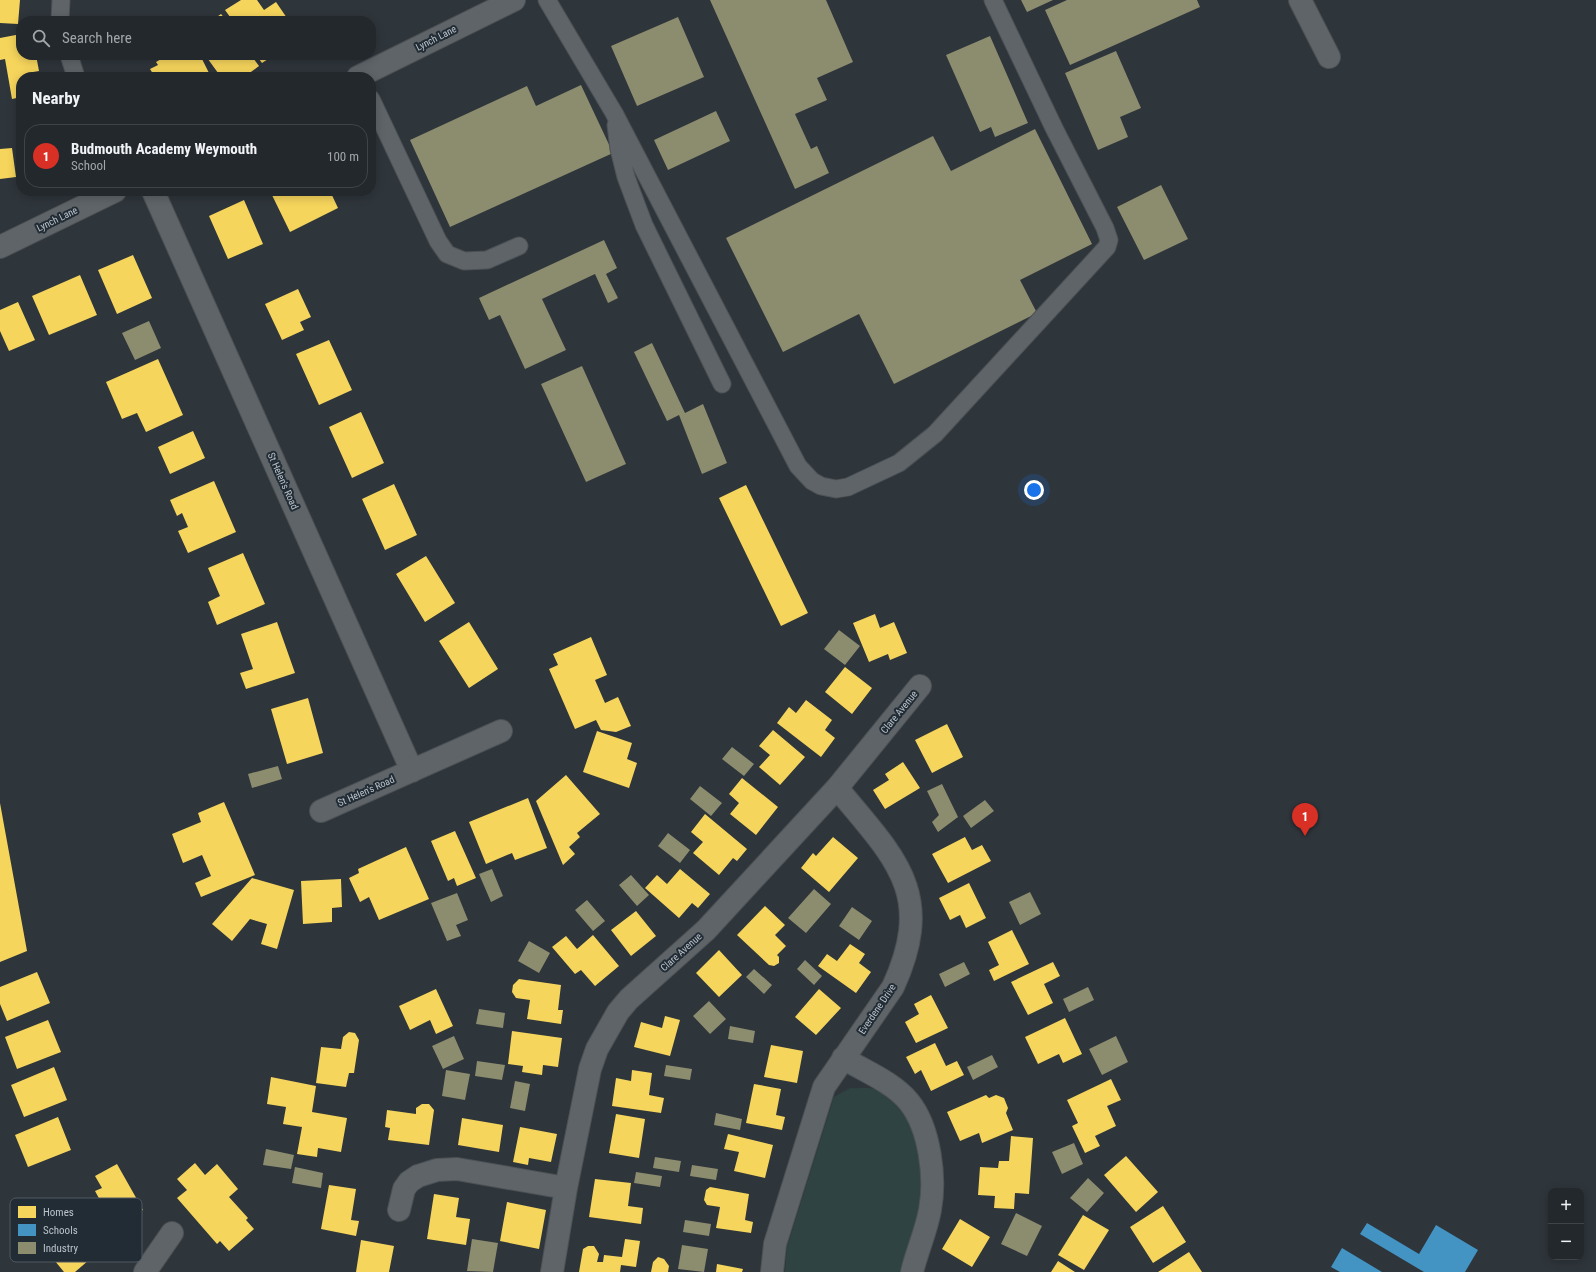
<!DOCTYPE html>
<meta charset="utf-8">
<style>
:root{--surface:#22282c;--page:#2a3034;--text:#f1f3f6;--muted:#a2a6a9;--line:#3f4448;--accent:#d93025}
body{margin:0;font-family:"Roboto Condensed",sans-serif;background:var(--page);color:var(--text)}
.controls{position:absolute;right:12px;bottom:12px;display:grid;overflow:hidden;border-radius:8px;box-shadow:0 2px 10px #0003}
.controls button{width:36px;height:36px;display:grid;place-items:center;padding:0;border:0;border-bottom:1px solid var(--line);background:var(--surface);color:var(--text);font:20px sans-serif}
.you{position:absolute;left:1034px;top:490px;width:14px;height:14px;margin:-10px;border:3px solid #fff;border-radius:50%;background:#1a73e8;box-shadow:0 0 0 6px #1a73e833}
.badge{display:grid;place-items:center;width:26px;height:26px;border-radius:50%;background:var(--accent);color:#fff;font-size:13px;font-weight:700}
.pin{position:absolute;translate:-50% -33px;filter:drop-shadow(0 1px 2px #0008)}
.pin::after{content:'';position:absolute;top:21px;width:14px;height:12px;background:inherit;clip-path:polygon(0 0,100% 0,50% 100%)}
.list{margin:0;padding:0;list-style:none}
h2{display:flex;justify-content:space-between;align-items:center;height:52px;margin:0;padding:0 16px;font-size:17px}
h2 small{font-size:13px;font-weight:400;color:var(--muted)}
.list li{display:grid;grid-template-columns:26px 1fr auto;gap:12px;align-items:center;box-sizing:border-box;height:64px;margin:0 8px 8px;padding:0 8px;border:1px solid var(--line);border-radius:16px}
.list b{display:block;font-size:15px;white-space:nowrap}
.list p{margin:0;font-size:13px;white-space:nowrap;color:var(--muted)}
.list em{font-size:13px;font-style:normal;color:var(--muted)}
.icon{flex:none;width:22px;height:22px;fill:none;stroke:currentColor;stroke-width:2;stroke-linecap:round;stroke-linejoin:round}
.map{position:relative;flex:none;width:1596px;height:1272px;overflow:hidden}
.search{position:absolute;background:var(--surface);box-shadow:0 2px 10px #0003;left:16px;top:16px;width:360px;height:44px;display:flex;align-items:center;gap:10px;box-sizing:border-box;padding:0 14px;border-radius:16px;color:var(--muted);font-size:15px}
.panel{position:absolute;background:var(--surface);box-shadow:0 2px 10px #0003;left:16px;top:72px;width:360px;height:124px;border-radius:16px}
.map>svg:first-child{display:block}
.green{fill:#2e4342}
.homes{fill:#f6d55c}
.schools{fill:#4393c3}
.industry{fill:#8c8c6e}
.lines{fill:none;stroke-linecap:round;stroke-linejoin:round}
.lane-casing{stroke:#4c5155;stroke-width:19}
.street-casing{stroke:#4c5155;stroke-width:24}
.lane{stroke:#5e6468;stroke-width:17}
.street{stroke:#5e6468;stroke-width:22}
.labels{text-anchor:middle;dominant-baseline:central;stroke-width:4;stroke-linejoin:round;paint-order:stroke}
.street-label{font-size:10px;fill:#bac2ca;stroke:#222c35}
.key{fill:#222c35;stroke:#505962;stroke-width:1}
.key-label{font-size:11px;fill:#bac2ca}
</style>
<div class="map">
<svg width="1596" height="1272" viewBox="0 0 1596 1272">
<rect width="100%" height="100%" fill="#2e353b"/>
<!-- green -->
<path class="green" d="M850 1088C857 1089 868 1087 875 1089 879 1090 884 1096 887 1098 920 1122 927 1173 919 1211 916 1228 908 1246 902 1263L901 1272H785L787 1247 834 1097Z"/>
<!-- homes -->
<path class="homes" d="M0 0H20L18 24 0 23Z
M241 0H257L264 10 276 2 289 21H233L225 10Z
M221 14 227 21H211Z
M21 34V55H36L39 71 33 72 34 77H21V97L12 99 5 59 0 60V38Z
M168 55H200L211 77H155L150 69 158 65 156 62Z
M205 55H251L259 66 244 77H221Z
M256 55H274L262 63Z
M12 148 16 177 0 179V149Z
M270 191H330L338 208 290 232Z
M244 200 263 244 228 259 209 216Z
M133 255 152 298 117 314 98 270Z
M80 275 97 315 49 335 32 296Z
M298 289 311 317 300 322 304 330 282 340 265 304Z
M18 302 35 340 9 351 0 331V310Z
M329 340 352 390 319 405 296 354Z
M158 359 183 415 146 432 137 413 122 419 106 382Z
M361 412 384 463 352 478 329 427Z
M193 431 205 458 170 474 158 447Z
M214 481 236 532 188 553 178 531 188 527 182 513 177 516 170 500Z
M394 484 417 535 385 550 362 499Z
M746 485 808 613 781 626 719 498Z
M243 553 265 604 217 625 208 602 220 596 208 568Z
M426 556 455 603 425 622 396 574Z
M875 614 880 628 894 622 907 653 890 660 888 654 869 662 853 623Z
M277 622 295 673 246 689 240 673 253 669 241 634Z
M469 622 498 669 469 688 439 641Z
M591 637 607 675 595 680 605 703 618 697 631 726 616 732 601 730 596 720 575 729 549 669 558 665 553 654Z
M845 667 872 688 852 714 825 692Z
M308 698 323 753 287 764 271 709Z
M806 700 832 720 825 730 835 738 821 757 777 723 789 707 796 713Z
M947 724 963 757 932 773 915 740Z
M773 730 805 757 780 785 759 767 770 755 759 746Z
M597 731 632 743 627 759 637 763 629 788 583 772Z
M903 762 920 788 885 809 873 790 889 780 885 774Z
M566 775 600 814 577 833 580 837 569 847 575 854 563 865 536 801Z
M742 778 778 807 756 835 730 814 739 803 729 794Z
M528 798 547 848 515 860 512 853 486 864 469 822Z
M224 802 255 875 201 897 195 883 211 876 202 855 183 863 172 834 201 822 198 813Z
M0 803 27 951 0 962Z
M705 814 747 849 737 861 733 858 719 875 693 853 703 842 691 832Z
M455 831 476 878 457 886 454 878 448 881 431 841Z
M833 837 858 858 829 892 801 868 813 853 816 856Z
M965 837 972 850 982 845 991 861 948 883 932 854Z
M406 847 429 899 379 920 369 897 360 902 349 878 359 873 358 869Z
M680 869 710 894 698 908 692 903 679 918 645 888 657 875 667 884Z
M252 878 294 890 277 949 261 944 267 924 250 919 232 941 212 924Z
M341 879 342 907 332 908V922L303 924 301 881Z
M969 883 986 918 966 928 960 915 950 920 939 898Z
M765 906 785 925 775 935 786 946 777 955 779 957V963L774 966 769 965 737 935Z
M636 911 656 936 631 956 611 930Z
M1012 930 1029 964 994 981 989 970 999 965 988 942Z
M593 935 619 966 595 986 581 970 575 974 552 947 566 936 577 949Z
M850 944 865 954 859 963 871 972 856 993 818 966 827 954 837 961Z
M719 950 742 975 719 997 696 973Z
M1053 962 1060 976 1044 984 1053 1003 1028 1015 1011 982Z
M37 972 50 1003 7 1021 0 1004V987Z
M519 979 561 985 558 1010H563L561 1024 527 1019 530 1000 516 998 512 992 513 985Z
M436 989 453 1026 436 1034 430 1020 410 1030 399 1006Z
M819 989 841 1008 816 1035 795 1017Z
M931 995 948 1028 916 1043 905 1022 919 1014 914 1004Z
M665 1016 680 1020 670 1056 634 1047 641 1022 662 1028Z
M1065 1018 1082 1054 1063 1063 1059 1054 1038 1064 1025 1037Z
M48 1020 61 1052 17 1069 5 1037Z
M512 1031 562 1038 558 1067 543 1065 542 1075 522 1072 523 1066 508 1064Z
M349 1032 355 1033 359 1040 354 1073H349L346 1087 316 1083 321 1047 341 1049 343 1037Z
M935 1043 946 1066 957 1061 964 1075 931 1091 921 1070 915 1074 906 1057Z
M771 1045 803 1051 797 1083 764 1077Z
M54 1067 67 1100 24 1117 11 1085Z
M632 1070 652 1073 649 1095 664 1098 661 1113 612 1106 616 1078 631 1081Z
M271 1077 316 1086 312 1112 347 1118 341 1152 318 1148 317 1157 297 1154 302 1127 283 1124 286 1107 267 1104Z
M1111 1079 1121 1100 1107 1106 1116 1126 1095 1136 1100 1146 1085 1153 1072 1126 1078 1123 1067 1100Z
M754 1084 781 1089 776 1115 785 1117 782 1130 746 1123Z
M986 1095 989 1098 996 1095 1004 1098 1008 1108 1006 1113 1013 1130 982 1143 979 1133 960 1141 947 1112Z
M422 1104H429L434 1110 429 1145 388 1140 390 1128 385 1127 387 1110 416 1114V1108Z
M616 1114 645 1119 639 1158 609 1153Z
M58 1117 71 1150 28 1167 15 1135Z
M462 1118 503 1125 499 1152 458 1145Z
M520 1127 557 1134 551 1162 529 1158 528 1165 513 1162Z
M728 1134 773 1145 765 1178 734 1171 739 1152 724 1149Z
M1011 1136 1033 1138 1029 1194 1015 1193 1014 1209 994 1208 995 1196 978 1195 980 1167 998 1168 999 1161H1009Z
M1126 1156 1158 1192 1136 1212 1104 1175Z
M195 1163 205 1175 217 1164 238 1189 229 1197 248 1218 246 1220 254 1229 229 1251 220 1241 217 1244 177 1198 187 1190 177 1179Z
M117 1164 143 1210 114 1226 95 1191 102 1188 95 1176Z
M595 1179 631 1183 628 1206 643 1208 641 1224 589 1217Z
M329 1185 356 1189 351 1220 359 1221 356 1236 321 1229Z
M710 1187 749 1194 745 1220 753 1222 751 1233 716 1228 720 1207 707 1205 704 1200 706 1190Z
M434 1194 459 1198 456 1217 470 1219 466 1245 427 1239Z
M507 1202 546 1210 539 1249 500 1241Z
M1163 1206 1186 1242 1153 1263 1130 1227Z
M1083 1215 1109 1230 1084 1270 1058 1255Z
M70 1218 82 1232 86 1229 103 1248 75 1272H64L32 1233 41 1226 49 1235Z
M960 1219 990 1237 972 1267 942 1249Z
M625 1239 640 1241 636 1267 621 1265 620 1272H579L583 1249 588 1246H594L599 1254 597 1262H603L604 1255 622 1257Z
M361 1240 394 1246 389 1272H356Z
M1189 1252 1202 1272H1158Z
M658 1257 664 1259 669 1266 668 1272H651L653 1262Z
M1058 1261 1075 1272H1051Z
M717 1264 743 1269 742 1272H716Z"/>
<!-- schools -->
<path class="schools" d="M1367 1223 1419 1254 1436 1225 1478 1250 1465 1272H1424L1360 1234Z
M1342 1248 1382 1272H1340L1331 1267Z"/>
<!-- industry -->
<path class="industry" d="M710 0H826L853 62 817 78 827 100 795 114 811 149 817 146 829 173 795 189Z
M1021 0H1053L1027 12Z
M1067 0H1197L1200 7 1070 65 1045 10Z
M678 17 704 77 637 106 611 46Z
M990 36 1028 123 995 137 991 127 980 132 946 55Z
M1116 51 1141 108 1120 117 1128 137 1098 150 1065 73Z
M581 85 613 153 450 227 410 140 527 86 536 106Z
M716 111 730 141 668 170 654 140Z
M1035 129 1092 244 1020 280 1037 313 894 384 859 314 783 352 726 238 933 136 951 171Z
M1161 185 1188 239 1144 260 1117 207Z
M604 240 617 268 606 274 618 298 608 303 595 274 542 299 566 350 525 369 500 315 489 320 479 298Z
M149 321 161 348 135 360 122 333Z
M652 343 685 413 703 404 727 463 702 474 679 415 667 421 634 352Z
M582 366 626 464 586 482 541 384Z
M839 630 860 646 845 665 824 649Z
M732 747 754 764 744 776 722 759Z
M278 766 282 779 252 788 248 774Z
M942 784 958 817 938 832 932 822 939 815 927 791Z
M700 786 722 803 711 816 690 799Z
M985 800 994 811 971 828 963 816Z
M668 833 690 850 680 863 658 846Z
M492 869 503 896 491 902 479 874Z
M631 875 649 895 637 906 619 885Z
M814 889 831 904 806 933 788 918Z
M1030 892 1041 914 1020 925 1009 902Z
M457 893 468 920 456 925 461 936 447 941 431 903Z
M587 900 605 921 593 931 575 910Z
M852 907 872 921 859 940 839 926Z
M529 941 550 953 539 973 518 961Z
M805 960 822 976 814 985 797 969Z
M964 962 970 974 945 987 939 974Z
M754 969 772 985 764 994 746 977Z
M1088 987 1094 1000 1069 1012 1063 999Z
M709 1001 726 1019 710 1034 693 1016Z
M479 1009 505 1013 503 1028 476 1024Z
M730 1026 755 1031 753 1043 728 1039Z
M454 1036 464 1059 443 1069 432 1046Z
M1116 1036 1128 1062 1102 1075 1089 1049Z
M992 1055 998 1067 973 1080 967 1067Z
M477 1061 505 1065 502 1080 475 1076Z
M666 1065 692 1069 690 1080 664 1076Z
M446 1070 470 1074 465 1100 442 1096Z
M515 1081 530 1084 525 1111 510 1108Z
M716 1113 742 1119 740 1130 714 1125Z
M1074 1143 1083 1164 1062 1174 1052 1152Z
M266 1149 294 1155 291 1169 263 1165Z
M655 1157 681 1161 679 1172 653 1168Z
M692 1165 718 1169 716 1180 690 1176Z
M295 1167 323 1173 321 1188 292 1183Z
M636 1172 662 1176 660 1187 634 1183Z
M1088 1178 1104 1193 1087 1212 1070 1198Z
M1016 1213 1042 1226 1027 1256 1001 1244Z
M685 1220 711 1224 709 1236 683 1232Z
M472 1239 498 1243 493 1272 467 1271Z
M682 1245 708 1249 704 1272 678 1269Z"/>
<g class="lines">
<!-- lane casing -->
<g class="lane-casing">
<path id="lane" d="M547 0 614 113 798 466 812 481 821 486 836 489 848 487 899 463 935 434 1107 247 1109 240 1105 228 1054 128 993 0
M60 21 61 0
M69 55 76 77
M371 99 438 241 447 254 464 261 487 260 519 246
M616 125 619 149 626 177 644 225 722 384"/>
</g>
<!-- street casing -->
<g class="street-casing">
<path id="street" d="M1300 0 1329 57
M358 77 514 0
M153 191 412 771
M0 247 115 191
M321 811 501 731
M843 1058C864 1071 893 1082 909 1102 930 1128 936 1178 930 1210 926 1232 917 1251 912 1272
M399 1210 404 1189 409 1182 418 1176 437 1170 457 1169 566 1188
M145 1272 172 1233
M552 1272 566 1188 590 1069 597 1049 618 1012 629 999 706 930 837 788 920 686
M772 1272 775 1244 824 1087 893 987C936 893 895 858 837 788"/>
</g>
<!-- lane -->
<use href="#lane" class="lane"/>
<!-- street -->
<use href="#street" class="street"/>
</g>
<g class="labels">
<!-- street labels -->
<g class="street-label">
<text transform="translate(436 38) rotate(-27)">Lynch Lane</text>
<text transform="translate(57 219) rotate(-26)">Lynch Lane</text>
<text transform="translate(283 481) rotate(66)">St Helen's Road</text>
<text transform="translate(899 712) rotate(-51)">Clare Avenue</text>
<text transform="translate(366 791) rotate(-24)">St Helen's Road</text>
<text transform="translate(681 952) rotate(-42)">Clare Avenue</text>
<text transform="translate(877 1009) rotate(-56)">Everdene Drive</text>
</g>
</g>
<!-- legend -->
<rect x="10" y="1198" width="132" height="64" rx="6" class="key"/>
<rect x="18" y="1206" width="18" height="12" fill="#f6d55c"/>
<rect x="18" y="1224" width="18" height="12" fill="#4393c3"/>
<rect x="18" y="1242" width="18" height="12" fill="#8c8c6e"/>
<g class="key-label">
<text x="43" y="1216">Homes</text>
<text x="43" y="1234">Schools</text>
<text x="43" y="1252">Industry</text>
</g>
</svg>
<div class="controls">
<button>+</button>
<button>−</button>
</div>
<div class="you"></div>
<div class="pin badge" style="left:1305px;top:836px">1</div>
<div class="search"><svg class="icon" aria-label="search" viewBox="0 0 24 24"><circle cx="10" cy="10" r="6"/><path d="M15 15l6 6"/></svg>Search here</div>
<section class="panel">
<h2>Nearby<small></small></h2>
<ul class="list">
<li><span class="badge">1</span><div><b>Budmouth Academy Weymouth</b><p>School</p></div><em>100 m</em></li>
</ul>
</section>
</div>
